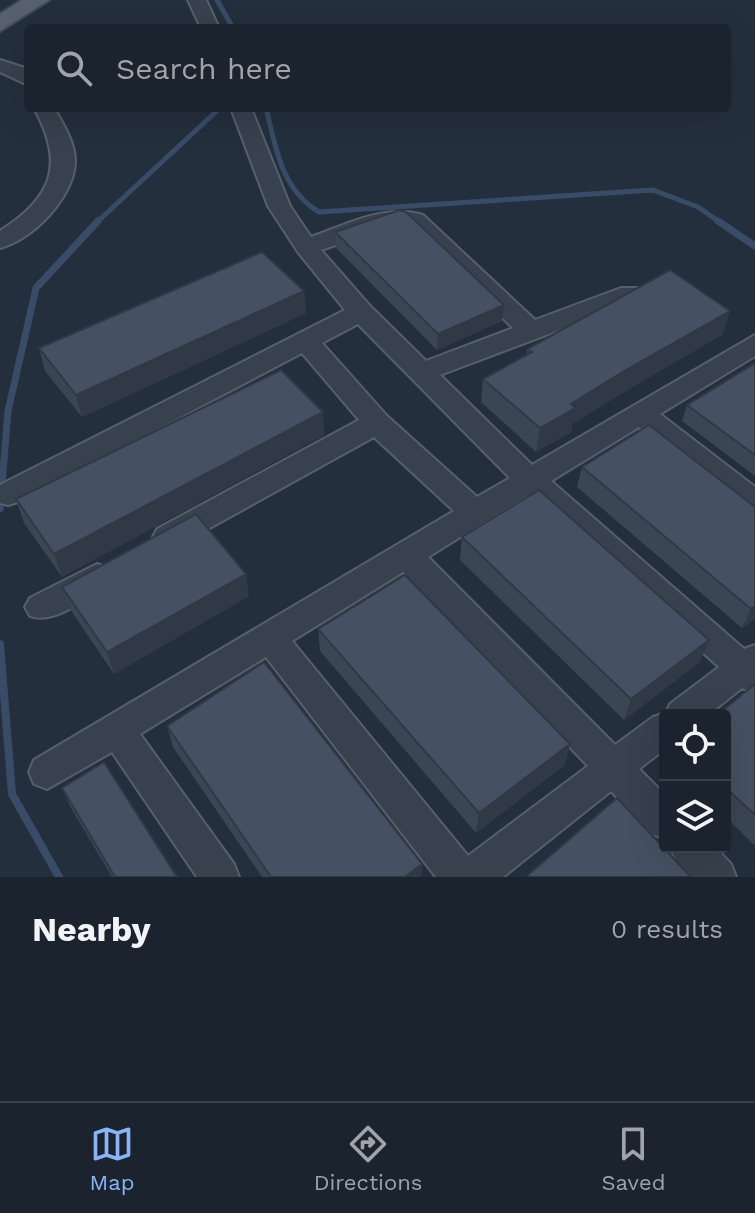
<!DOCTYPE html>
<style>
:root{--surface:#1b232e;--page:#242b36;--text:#f1f3f6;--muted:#a0a4aa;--line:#39404a;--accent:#8ab4f8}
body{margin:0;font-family:"Work Sans",sans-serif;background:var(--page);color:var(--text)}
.controls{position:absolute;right:24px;bottom:24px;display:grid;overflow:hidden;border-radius:8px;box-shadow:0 8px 32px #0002}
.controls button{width:72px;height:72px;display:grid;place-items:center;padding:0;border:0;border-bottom:2px solid var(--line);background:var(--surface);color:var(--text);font:40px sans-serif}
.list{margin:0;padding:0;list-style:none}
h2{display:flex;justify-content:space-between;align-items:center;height:104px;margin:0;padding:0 32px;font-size:34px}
h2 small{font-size:26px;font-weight:400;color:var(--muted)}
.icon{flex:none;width:44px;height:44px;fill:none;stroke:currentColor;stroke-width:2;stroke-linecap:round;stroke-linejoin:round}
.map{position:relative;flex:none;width:755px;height:877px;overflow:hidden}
.search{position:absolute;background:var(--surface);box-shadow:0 8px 32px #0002;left:24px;right:24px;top:24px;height:88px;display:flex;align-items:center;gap:20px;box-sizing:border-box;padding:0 28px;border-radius:8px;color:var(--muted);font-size:30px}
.sheet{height:224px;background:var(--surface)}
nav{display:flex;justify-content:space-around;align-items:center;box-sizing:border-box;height:112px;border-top:2px solid var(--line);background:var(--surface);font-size:22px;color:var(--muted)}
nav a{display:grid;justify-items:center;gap:4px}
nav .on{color:var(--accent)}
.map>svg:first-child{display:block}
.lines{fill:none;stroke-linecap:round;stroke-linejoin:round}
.stream-far2{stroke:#394c67;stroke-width:5}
.stream-far1{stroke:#394c67;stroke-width:7}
.stream{stroke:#394c67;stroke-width:8}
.minor-casing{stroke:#565f6c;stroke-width:4}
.major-casing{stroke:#414a57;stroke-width:4}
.minor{fill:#38414e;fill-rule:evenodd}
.major{fill:#56606e;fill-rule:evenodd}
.wall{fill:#3b4654}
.shaded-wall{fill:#303945}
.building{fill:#455162;stroke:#303945;stroke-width:2}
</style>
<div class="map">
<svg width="755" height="877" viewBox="0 0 755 877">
<rect width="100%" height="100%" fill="#242f3e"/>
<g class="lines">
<!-- stream-far2 -->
<path class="stream-far2" d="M217 0 233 28
M266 108C276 148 281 189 319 212L653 190 698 207 721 223
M96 223 220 108"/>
<!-- stream-far1 -->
<path class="stream-far1" d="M718 221 755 246
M0 509 8 411 36 288 98 221"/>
<!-- stream -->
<path class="stream" d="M0 644 12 794 59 877"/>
<!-- minor casing -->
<g class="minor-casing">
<path id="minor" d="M188 0H206L219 28H201Z
M0 60 28 69V85L0 72Z
M34 108H54C63 124 75 142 75 161 75 196 33 240 0 248V231C53 197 65 164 34 108Z
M231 108H251L290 206 311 237C348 224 384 204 423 215L535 320 621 288H639L642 294 639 300 440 375 532 465 755 335V356L660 414 755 487V514L745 511 639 427 551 481 744 649 755 645V694L742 688 708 715H665V749L639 769 665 795V839L652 834 611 791 503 877H436L266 657 140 734 234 864 239 877H197L112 752 47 789 34 784 29 772 34 760 454 511 374 437 179 545 168 549 157 545 153 537 157 529 359 420 302 353 18 502 8 505 0 503V485L345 310 298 252 268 206ZM400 223 407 225 513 328 426 361 370 306 321 250ZM358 324 510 478 477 497 387 416 322 343ZM528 495 719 667 670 704 666 713 653 717 615 745 428 557ZM403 572 588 766 468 856 292 641Z
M97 564 108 568 113 577 108 586C86 598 54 625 30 616L25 607 30 598Z
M670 847H715L731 864 736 877H691L676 860Z"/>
</g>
<!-- major casing -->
<g class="major-casing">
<path id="major" d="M22 0H49L0 31V14Z"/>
</g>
<!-- minor -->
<use href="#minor" class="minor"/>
<!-- major -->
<use href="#major" class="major"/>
</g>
<!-- wall -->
<path class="wall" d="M335 232 502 321 437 350 336 248Z
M304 291 306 313 82 417 45 371 39 348Z
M723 334 619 395 572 424 571 432 536 452 481 402 483 379 527 355V349Z
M755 363V476L682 421 687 405Z
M323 412 324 435 62 577 24 523 16 499Z
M582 467 755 507V619L742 628 577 487Z
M462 537 700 662 624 720 460 560Z
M62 587 249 596 114 674 70 609Z
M318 629 565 765 476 833 320 651Z
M755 684V846L725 816V715Z
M167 726 422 864 421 877H262L173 747Z
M62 788 177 877H112L71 808Z"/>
<!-- shaded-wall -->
<path class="shaded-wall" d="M304 291 306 313 82 417 76 395Z
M504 305 502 321 437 350 438 334Z
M730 311 723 334 619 395 572 424 571 432 536 452 540 428 571 404 624 371Z
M323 412 324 435 62 577 54 554Z
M246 574 249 596 114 674 107 652Z
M755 606V619L742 628 751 609Z
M709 640 700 662 624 720 631 699Z
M570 744 565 765 476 833 479 813Z
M422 864 421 877H405Z"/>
<!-- building -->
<path class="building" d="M400 210 406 212 504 305 438 334 335 232Z
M262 252 304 291 76 395 39 348Z
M670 270 730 311 624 371 571 404 575 408 540 428 483 379 532 352 527 349Z
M755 363V455L687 405Z
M281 370 323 412 54 554 16 499Z
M649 425 755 507V606L751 609 582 467Z
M539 490 709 640 631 699 462 537Z
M196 514 246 574 107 652 62 587Z
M405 575 570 744 479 813 318 629Z
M264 662 422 864 405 877H271L167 726Z
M755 684V815L725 787V715H717Z
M104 762 177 877H115L62 788Z
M617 798 691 877H530L528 875Z"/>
</svg>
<div class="controls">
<button><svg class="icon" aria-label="locate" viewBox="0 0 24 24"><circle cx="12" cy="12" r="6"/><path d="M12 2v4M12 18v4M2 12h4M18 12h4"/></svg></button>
<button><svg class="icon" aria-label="layers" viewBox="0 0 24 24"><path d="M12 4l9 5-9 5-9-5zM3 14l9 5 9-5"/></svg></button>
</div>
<div class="search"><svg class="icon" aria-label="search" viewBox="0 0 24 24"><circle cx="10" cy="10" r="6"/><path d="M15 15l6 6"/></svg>Search here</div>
</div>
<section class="sheet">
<h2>Nearby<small>0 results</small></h2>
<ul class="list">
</ul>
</section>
<nav>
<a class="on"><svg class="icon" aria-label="map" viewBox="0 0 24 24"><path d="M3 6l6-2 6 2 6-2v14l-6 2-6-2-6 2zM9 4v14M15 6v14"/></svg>Map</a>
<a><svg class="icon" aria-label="directions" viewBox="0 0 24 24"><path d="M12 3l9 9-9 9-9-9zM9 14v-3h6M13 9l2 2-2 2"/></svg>Directions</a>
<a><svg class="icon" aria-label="saved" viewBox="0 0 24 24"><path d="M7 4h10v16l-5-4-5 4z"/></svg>Saved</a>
</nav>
